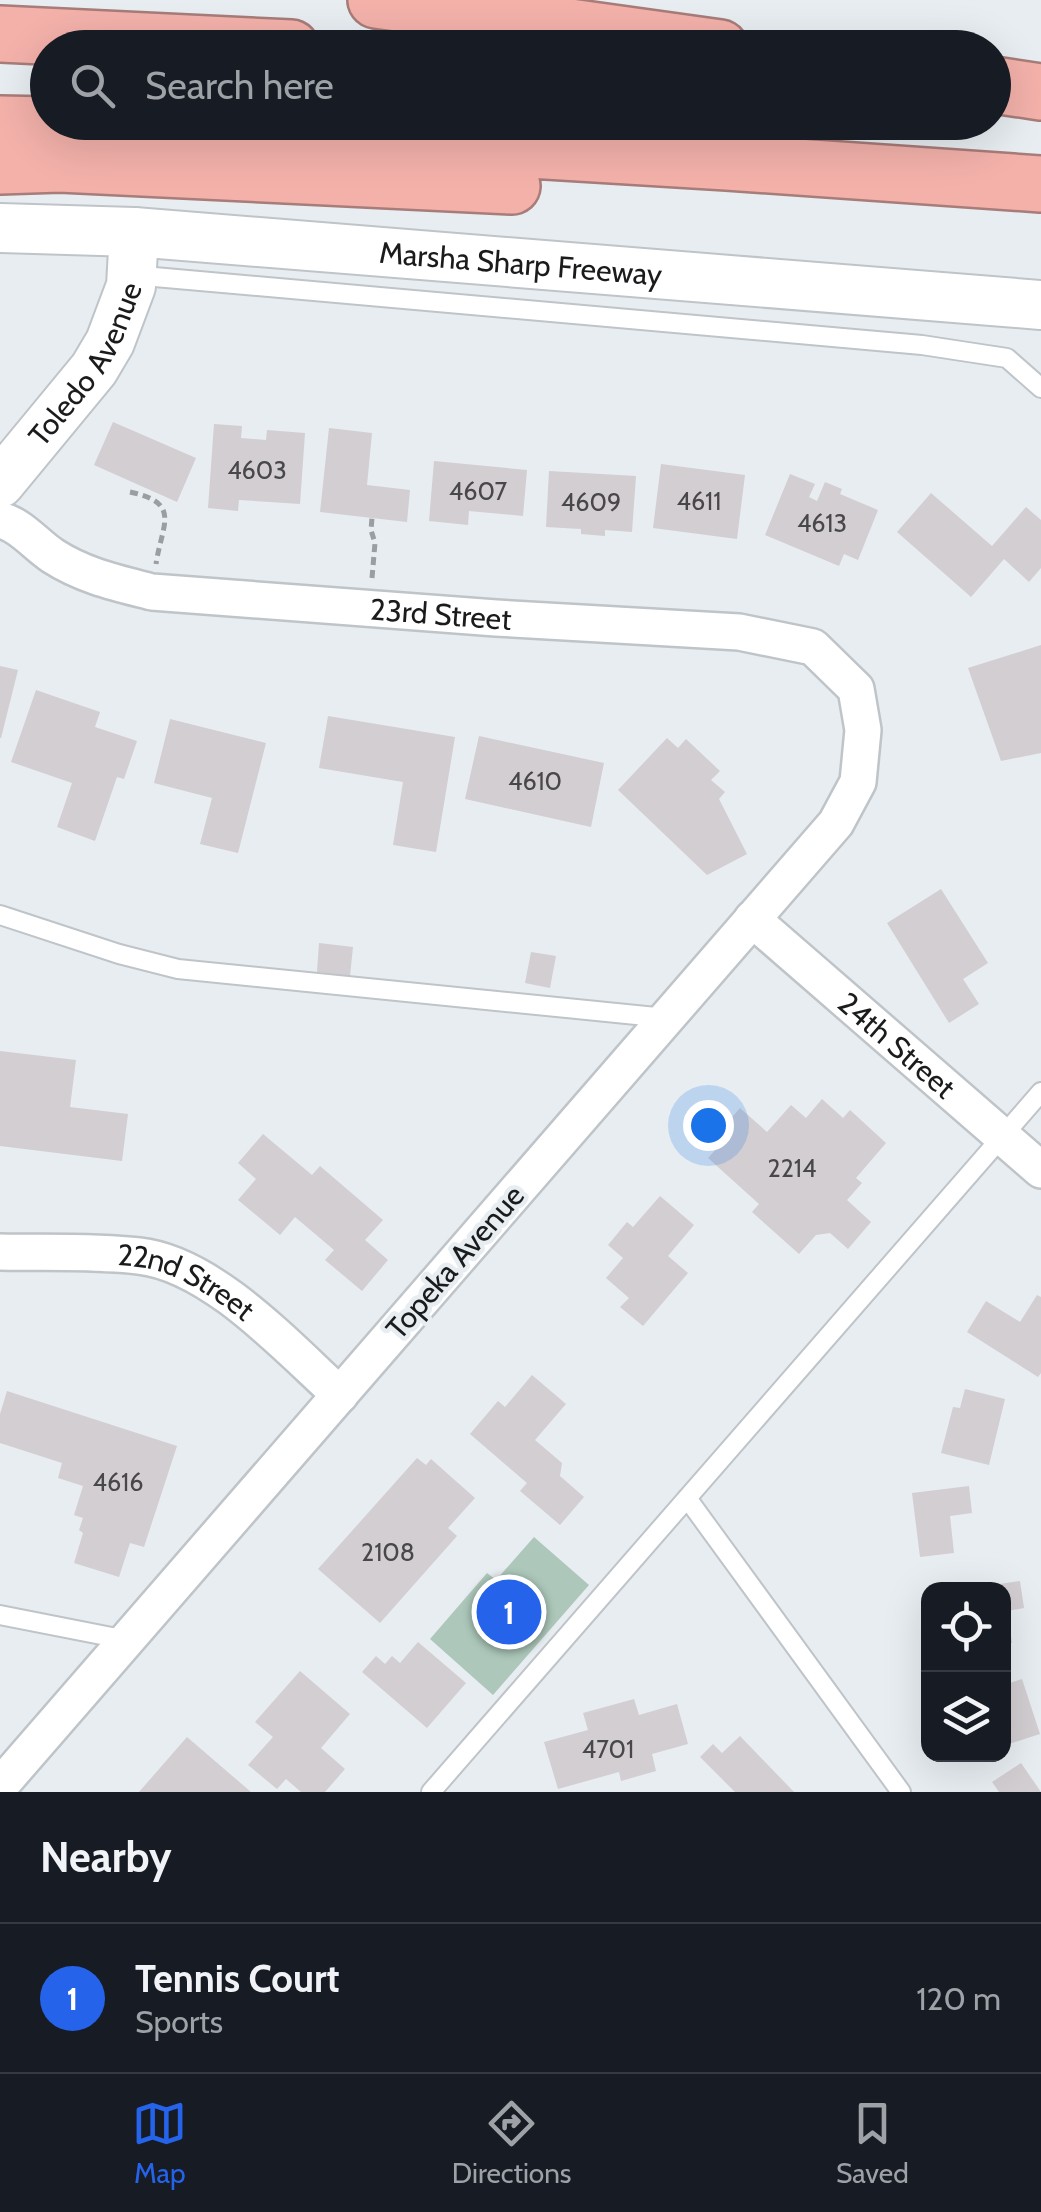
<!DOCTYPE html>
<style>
:root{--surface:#171b24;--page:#20242c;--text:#f1f3f6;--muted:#9ea1a6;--line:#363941;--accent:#2563eb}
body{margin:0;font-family:Cabin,sans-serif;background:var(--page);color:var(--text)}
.controls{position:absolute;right:30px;bottom:30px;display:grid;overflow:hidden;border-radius:20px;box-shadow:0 10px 40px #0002}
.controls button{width:90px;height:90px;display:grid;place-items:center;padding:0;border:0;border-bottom:2px solid var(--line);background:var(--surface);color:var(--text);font:50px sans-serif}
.you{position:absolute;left:708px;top:1125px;width:35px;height:35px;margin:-25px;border:8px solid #fff;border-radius:50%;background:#1a73e8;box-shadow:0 0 0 15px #1a73e833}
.badge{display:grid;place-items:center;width:65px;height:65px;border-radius:50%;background:var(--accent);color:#fff;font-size:32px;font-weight:700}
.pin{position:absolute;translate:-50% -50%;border:5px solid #fff;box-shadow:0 2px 10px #0006}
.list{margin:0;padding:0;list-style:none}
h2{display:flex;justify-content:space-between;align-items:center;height:130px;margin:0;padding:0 40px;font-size:42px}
h2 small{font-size:32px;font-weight:400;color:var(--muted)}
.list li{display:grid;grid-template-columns:65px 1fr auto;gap:30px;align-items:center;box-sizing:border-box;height:150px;padding:0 40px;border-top:2px solid var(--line)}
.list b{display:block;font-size:38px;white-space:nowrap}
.list p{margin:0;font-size:32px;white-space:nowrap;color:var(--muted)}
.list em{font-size:32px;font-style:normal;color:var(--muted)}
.icon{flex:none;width:55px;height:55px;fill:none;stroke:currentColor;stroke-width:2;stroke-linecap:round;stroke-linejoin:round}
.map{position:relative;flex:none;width:1041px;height:1792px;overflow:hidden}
.search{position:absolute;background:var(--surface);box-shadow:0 10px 40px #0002;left:30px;right:30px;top:30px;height:110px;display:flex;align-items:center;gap:25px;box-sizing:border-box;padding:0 35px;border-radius:55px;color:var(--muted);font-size:38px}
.sheet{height:280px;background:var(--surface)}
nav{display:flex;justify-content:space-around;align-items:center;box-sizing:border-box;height:140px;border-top:2px solid var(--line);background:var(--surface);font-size:28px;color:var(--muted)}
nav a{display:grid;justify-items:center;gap:5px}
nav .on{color:var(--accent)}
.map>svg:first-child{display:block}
.green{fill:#adc8bb}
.building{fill:#d3ced1}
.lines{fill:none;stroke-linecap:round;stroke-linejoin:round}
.lane-casing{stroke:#bfc4c9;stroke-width:22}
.street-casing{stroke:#bfc4c9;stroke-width:40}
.secondary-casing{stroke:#bfc4c9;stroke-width:52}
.highway-casing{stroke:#a77c79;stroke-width:60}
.path{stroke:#9a9ea2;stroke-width:5;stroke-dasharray:8 5;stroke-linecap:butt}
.lane{stroke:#fff;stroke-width:18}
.street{stroke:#fff;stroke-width:35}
.secondary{stroke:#fff;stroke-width:48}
.highway{stroke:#f3b1aa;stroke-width:55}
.labels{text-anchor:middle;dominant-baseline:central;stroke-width:9;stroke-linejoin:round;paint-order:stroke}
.number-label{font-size:25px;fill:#48484a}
.street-label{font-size:30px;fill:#191b1d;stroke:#e7edf1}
</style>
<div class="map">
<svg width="1041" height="1792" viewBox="0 0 1041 1792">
<rect width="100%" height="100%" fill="#e7edf1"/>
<!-- green -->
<path class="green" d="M534 1537 589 1585 493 1695 430 1639 487 1573 496 1580Z"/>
<!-- building -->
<path class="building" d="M113 422 196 458 177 502 94 465Z
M214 424 242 426 241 438 266 440 267 430 305 433 300 504 239 500 238 511 208 508Z
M329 428 372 433 367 485 410 490 407 522 320 512Z
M434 461 527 470 523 516 469 511 468 525 429 521Z
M661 464 745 475 737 539 653 528Z
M549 471 636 476 632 532 605 530V536L581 534V529L546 527Z
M790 474 815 484 809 497 817 501 825 482 842 489 840 494 878 510 858 560 844 554 839 566 765 535Z
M931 493 992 546 1026 507 1041 520V568L1029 582 1004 559 971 597 897 532Z
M1041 645V753L1001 761 968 668Z
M0 666 18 670 1 738H0Z
M36 690 100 712 95 727 137 741 124 779 117 777 95 841 57 827 72 783 11 762Z
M328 716 455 737 436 852 393 845 403 782 319 768Z
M170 719 266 743 238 853 200 844 212 798 154 783Z
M479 736 604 763 591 827 465 799Z
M667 738 678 748 686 739 720 771 711 780 725 792 719 799 747 854 707 875 618 790Z
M941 889 988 963 963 979 979 1004 949 1023 887 923Z
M319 943 353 947 350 976 317 972Z
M531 952 556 956 550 988 525 983Z
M0 1051 76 1060 70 1107 128 1114 122 1161 0 1146Z
M822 1099 843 1118 850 1110 886 1143 856 1178 862 1183 847 1200 871 1222 848 1249 830 1233 816 1235 799 1254 752 1212 759 1204 708 1158 718 1147 711 1141 740 1108 767 1132 791 1105 806 1118Z
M263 1134 312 1175 320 1166 383 1220 365 1240 388 1260 362 1291 325 1260 334 1250 295 1217 280 1235 238 1200 256 1179 238 1163Z
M660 1196 694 1225 668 1256 688 1273 643 1326 620 1307 629 1298 606 1278 623 1258 608 1245 627 1222 633 1227Z
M1037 1295 1041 1297V1373L1038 1377 967 1332 986 1301 1020 1322Z
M532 1375 566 1404 535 1440 562 1463 560 1476 584 1497 560 1525 520 1491 527 1483 470 1434 498 1401 505 1407Z
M965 1389 1005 1399 989 1465 941 1453 953 1407 960 1408Z
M7 1391 177 1446 144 1547 130 1543 119 1577 74 1563 83 1533 79 1530 83 1518 74 1515 83 1486 58 1478 62 1463 0 1443V1414Z
M417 1458 426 1465 431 1459 475 1498 448 1528 457 1536 380 1623 318 1569Z
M969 1486 972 1513 950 1516 954 1553 920 1557 912 1493Z
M1020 1581 1024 1608 1007 1611 1012 1643 1004 1644V1590H979V1587Z
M418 1642 466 1683 427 1728 362 1672 376 1656 385 1664 392 1656 400 1663Z
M300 1671 350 1714 321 1748 345 1769 325 1792H301L286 1779 277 1789 248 1765 273 1737 255 1722Z
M1022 1679 1040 1734 1006 1745 1004 1737V1685Z
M634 1699 639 1715 677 1704 688 1744 652 1754 656 1771 621 1781 619 1772 558 1789 544 1742 588 1730 583 1713Z
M740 1736 794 1792H735L700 1757 713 1744 722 1753Z
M187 1737 251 1792H139Z
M1021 1763 1041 1792H999L992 1782Z"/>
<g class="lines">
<!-- lane casing -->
<g class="lane-casing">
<path id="lane" d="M132 275 922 345 1007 358 1041 388
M0 915 119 954 178 969 666 1018
M687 1498 901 1792
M0 1615 127 1640
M431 1792 1041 1092"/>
</g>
<!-- street casing -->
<g class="street-casing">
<g id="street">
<path id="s1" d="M0 520C21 525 35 544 53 556 84 576 117 583 152 592L496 618 739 632 813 647 856 689 863 730 858 782 836 823 0 1786"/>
<path id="s2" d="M752 919 1041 1170"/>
<path id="s3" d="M0 1252C46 1253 94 1251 139 1256 212 1264 287 1347 340 1395"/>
</g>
</g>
<!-- secondary casing -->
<g class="secondary-casing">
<g id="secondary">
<path id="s4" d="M0 228 134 232 1041 305"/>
<path id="s5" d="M0 483 94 369 110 342 131 286 134 232"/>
</g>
</g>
<!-- highway casing -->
<g class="highway-casing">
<path id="highway" d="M376 0 720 48
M0 34 291 48
M994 85 1041 92
M0 124 152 127 727 162 1041 184
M0 166 60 164 512 186"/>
</g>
<!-- path -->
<path class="path" d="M130 492C182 503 162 524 156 564
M372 578 375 543 371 530 372 518"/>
<!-- lane -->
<use href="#lane" class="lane"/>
<!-- street -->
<use href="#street" class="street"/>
<!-- secondary -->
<use href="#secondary" class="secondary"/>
<!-- highway -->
<use href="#highway" class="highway"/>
</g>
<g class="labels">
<!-- number labels -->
<g class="number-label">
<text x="257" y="470">4603</text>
<text x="478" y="491">4607</text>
<text x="699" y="501">4611</text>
<text x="591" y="502">4609</text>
<text x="822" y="523">4613</text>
<text x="535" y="781">4610</text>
<text x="792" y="1168">2214</text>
<text x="118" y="1482">4616</text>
<text x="388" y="1552">2108</text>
<text x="608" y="1749">4701</text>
</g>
<!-- street labels -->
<g class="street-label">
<text stroke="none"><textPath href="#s4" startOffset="522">Marsha Sharp Freeway</textPath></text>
<text stroke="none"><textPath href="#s5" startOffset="148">Toledo Avenue</textPath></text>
<text stroke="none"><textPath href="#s1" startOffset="460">23rd Street</textPath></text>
<text stroke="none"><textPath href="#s2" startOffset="192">24th Street</textPath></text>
<text transform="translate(455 1262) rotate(-49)">Topeka Avenue</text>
<text stroke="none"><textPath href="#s3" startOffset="192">22nd Street</textPath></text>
</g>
</g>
</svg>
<div class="controls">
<button><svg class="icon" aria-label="locate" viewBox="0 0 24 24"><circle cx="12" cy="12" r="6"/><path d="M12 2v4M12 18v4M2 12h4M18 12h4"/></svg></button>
<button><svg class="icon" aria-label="layers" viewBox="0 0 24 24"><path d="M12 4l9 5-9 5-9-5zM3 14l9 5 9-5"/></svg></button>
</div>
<div class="you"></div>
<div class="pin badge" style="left:509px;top:1612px">1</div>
<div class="search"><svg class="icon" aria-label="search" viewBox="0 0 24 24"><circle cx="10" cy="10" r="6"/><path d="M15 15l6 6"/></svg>Search here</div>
</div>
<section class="sheet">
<h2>Nearby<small></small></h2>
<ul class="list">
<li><span class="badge">1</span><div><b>Tennis Court</b><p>Sports</p></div><em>120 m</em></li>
</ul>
</section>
<nav>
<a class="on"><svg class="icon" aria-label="map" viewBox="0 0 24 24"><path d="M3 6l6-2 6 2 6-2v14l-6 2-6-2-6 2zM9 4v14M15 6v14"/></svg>Map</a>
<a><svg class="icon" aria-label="directions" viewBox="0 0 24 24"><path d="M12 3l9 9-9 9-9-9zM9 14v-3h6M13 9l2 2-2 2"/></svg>Directions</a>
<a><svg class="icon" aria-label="saved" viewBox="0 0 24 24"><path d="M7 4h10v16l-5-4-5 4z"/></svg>Saved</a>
</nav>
